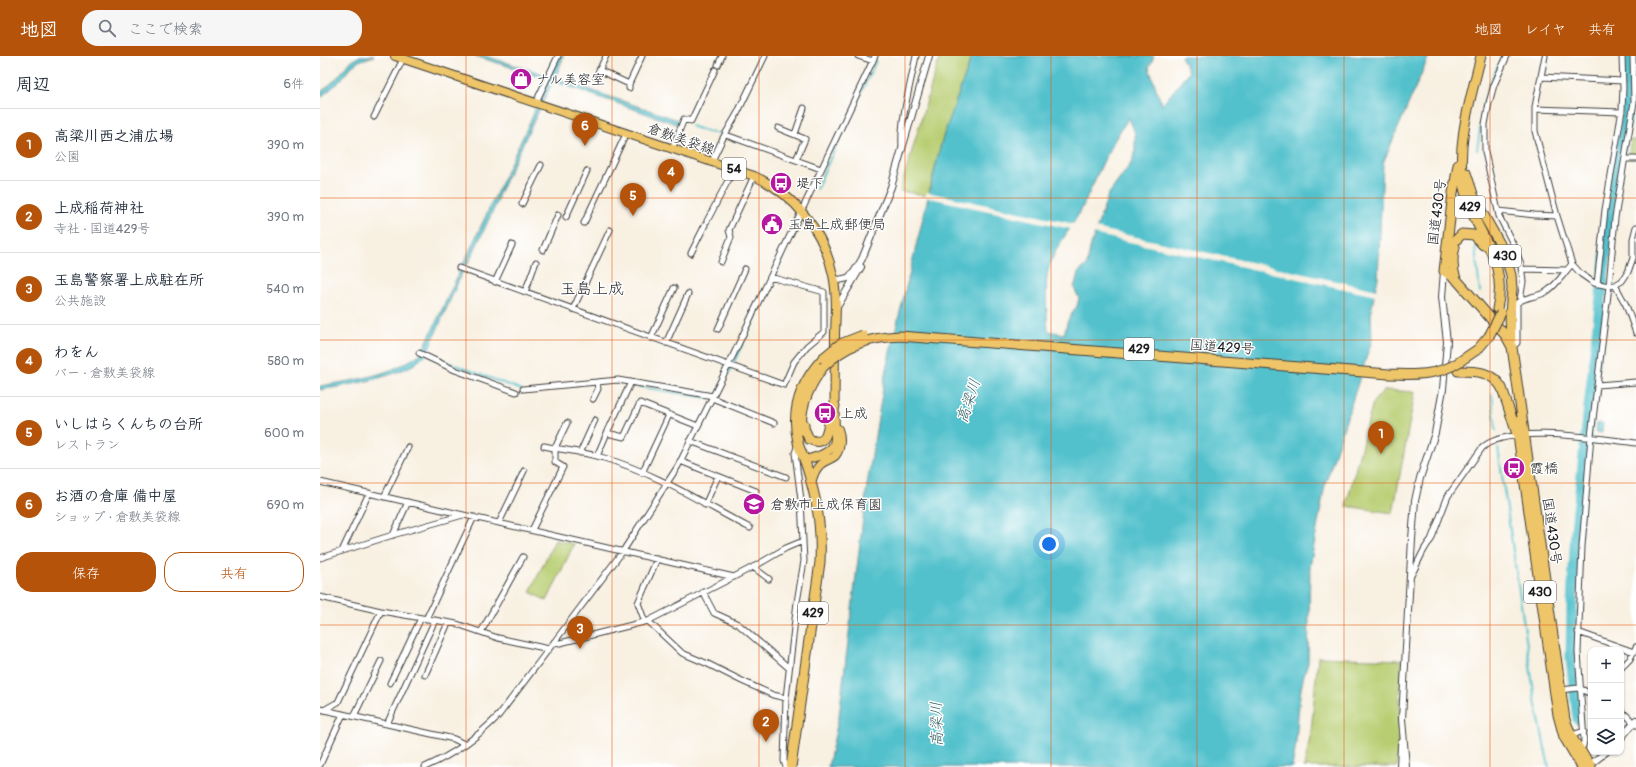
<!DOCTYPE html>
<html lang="ja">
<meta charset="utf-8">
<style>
:root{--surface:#fff;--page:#f6f6f7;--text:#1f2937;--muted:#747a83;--line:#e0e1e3;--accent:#b45309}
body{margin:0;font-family:Pangolin,"Klee One",sans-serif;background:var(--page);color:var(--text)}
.controls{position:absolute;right:12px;bottom:12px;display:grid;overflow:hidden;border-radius:8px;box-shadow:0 1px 3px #0004}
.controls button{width:36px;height:36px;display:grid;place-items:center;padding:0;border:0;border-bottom:1px solid var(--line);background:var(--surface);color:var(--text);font:20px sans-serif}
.you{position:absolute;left:729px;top:488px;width:14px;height:14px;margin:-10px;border:3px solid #fff;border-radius:50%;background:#1a73e8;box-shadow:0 0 0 6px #1a73e833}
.badge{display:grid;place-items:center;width:26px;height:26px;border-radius:50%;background:var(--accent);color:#fff;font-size:13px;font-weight:700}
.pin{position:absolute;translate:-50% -33px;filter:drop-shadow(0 1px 2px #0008)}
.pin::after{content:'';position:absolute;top:21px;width:14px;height:12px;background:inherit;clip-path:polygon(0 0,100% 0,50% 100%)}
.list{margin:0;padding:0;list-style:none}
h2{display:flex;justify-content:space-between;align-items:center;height:52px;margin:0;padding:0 16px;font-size:17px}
h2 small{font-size:13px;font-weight:400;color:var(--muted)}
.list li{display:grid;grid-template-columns:26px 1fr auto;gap:12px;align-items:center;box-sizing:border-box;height:72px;padding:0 16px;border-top:1px solid var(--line)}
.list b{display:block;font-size:15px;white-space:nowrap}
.list p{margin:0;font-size:13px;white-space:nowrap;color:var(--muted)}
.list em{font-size:13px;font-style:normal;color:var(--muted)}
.actions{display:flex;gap:8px;padding:12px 16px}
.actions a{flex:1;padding:9px 0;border:1px solid var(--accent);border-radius:16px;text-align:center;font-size:14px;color:var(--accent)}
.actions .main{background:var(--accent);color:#fff}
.icon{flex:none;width:22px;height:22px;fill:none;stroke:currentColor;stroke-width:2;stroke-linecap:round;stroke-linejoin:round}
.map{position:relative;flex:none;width:1316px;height:711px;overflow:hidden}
header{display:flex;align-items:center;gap:24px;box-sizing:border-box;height:56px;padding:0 20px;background:var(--accent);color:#fff}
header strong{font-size:19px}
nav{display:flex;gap:22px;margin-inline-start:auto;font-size:14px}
.search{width:280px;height:36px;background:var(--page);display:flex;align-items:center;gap:10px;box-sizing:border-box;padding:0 14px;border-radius:16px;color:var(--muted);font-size:15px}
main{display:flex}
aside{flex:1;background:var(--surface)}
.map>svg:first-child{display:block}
.green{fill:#b8cd71;stroke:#6a7446}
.water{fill:#53c1cc;stroke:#386e74;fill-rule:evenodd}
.pier{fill:#f8f0e1}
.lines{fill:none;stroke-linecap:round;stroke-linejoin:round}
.stream{stroke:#53c1cc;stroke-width:2}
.river{stroke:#53c1cc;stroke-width:11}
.minor-casing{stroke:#3d3c3a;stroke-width:7}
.tertiary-casing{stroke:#3d3c3a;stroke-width:8}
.primary-casing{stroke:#3d3c3a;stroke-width:10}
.trunk-casing{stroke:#3d3c3a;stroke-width:11}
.minor{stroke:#fff;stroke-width:5}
.tertiary{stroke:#fff;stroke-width:6}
.primary{stroke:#eec569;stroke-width:8}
.trunk{stroke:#eec569;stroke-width:9}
.trunk-bridge-casing{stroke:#3d3c3a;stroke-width:11;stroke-linecap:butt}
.trunk-bridge{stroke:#eec569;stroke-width:9}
.grid{fill:none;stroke:#e8590c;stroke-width:1;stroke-opacity:0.55}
.labels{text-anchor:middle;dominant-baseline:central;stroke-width:3;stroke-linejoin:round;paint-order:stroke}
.shield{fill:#fff;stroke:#606060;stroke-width:1}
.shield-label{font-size:13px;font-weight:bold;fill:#1c1c1c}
.poi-label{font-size:14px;fill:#1c1c1c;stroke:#fff;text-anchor:start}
.street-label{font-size:14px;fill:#1c1c1c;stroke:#fff}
.water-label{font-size:15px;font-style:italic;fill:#325e62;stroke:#fff}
.quarter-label{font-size:16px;fill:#1c1c1c;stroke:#fff}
</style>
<header>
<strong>地図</strong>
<div class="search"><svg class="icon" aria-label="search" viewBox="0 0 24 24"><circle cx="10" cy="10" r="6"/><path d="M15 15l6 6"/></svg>ここで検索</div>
<nav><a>地図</a><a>レイヤ</a><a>共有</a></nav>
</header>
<main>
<aside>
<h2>周辺<small>6件</small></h2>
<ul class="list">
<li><span class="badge">1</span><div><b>高梁川西之浦広場</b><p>公園</p></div><em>390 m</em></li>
<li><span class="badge">2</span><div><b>上成稲荷神社</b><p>寺社 · 国道429号</p></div><em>390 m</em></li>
<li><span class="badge">3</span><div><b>玉島警察署上成駐在所</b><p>公共施設</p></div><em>540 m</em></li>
<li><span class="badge">4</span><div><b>わをん</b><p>バー · 倉敷美袋線</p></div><em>580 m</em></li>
<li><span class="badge">5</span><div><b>いしはらくんちの台所</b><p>レストラン</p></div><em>600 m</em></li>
<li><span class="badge">6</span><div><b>お酒の倉庫 備中屋</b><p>ショップ · 倉敷美袋線</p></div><em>690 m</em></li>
</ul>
<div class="actions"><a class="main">保存</a><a>共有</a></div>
</aside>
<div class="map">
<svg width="1316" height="711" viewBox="0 0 1316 711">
<rect width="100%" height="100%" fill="#fff"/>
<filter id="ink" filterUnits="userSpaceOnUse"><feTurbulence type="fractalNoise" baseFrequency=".025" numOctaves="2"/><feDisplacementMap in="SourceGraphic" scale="8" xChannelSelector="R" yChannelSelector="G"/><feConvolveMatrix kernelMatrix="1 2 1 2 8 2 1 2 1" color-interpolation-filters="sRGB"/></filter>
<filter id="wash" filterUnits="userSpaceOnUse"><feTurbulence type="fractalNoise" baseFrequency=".012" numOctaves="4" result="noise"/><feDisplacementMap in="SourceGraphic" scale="16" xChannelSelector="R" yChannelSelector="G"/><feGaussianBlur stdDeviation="0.9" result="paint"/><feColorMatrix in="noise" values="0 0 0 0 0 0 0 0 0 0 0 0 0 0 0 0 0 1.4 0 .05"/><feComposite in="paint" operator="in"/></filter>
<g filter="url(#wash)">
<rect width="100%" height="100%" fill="#f8f0e1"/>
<!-- green -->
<path class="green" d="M620 0H652L622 84 608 140 580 135Z
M1311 84H1316V102H1308Z
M1064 334 1095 336 1073 457 1026 450 1053 346Z
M235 484 254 488 227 545 210 536Z
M998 601 1082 604 1077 711H984L991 676Z"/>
<!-- water -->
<path class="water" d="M40 0H54L39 5 31 11 19 26 0 42V37L15 24 31 5Z
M155 0H165L230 20 240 0H244L235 22 361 65 359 69 233 25 178 140V144L148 208H146L106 299C101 302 98 306 93 309 67 323 29 329 0 334V330C35 324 74 319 102 296L214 57 215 52 221 42 226 22Z
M652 0H834L829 12 842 49 869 16 861 0H1109L1063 107 1058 222 1051 255 1052 284 1005 429 990 511 988 607C975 639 980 677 972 711H508L519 660 547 429 566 313 622 84ZM809 62 815 77V95L812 106 788 139 770 192 767 209 758 217 754 232 759 242 757 250 748 264 744 278 728 275C727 259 724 226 729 211 736 189 752 172 762 152 777 121 788 90 809 62Z
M1277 367H1283L1282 377 1276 376Z"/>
<!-- pier -->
<path class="pier" d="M607 136 754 168 751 173 605 141Z
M775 172 1057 234 1056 240 773 178Z"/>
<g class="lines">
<!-- stream -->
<path class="stream" d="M417 53 441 0
M371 70C380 73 397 81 405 75
M1157 94 1164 46 1169 29 1183 0
M496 133 556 5
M1155 191 1160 236
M111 300 202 334
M413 308 463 200
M310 329 387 342
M1172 339 1176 374
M396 341 411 312
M1178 392 1215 644 1229 711"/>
<!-- river -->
<path class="river" d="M1258 663 1251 602 1252 549 1256 474 1292 137 1306 64 1308 46 1307 0"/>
</g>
</g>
<g filter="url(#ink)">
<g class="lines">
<!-- minor casing -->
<g class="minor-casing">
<path id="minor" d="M538 0 553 5
M1187 0 1174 29 1169 47 1165 68V96L1179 160 1194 190 1201 208 1203 226 1200 244
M1225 0 1215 51V75L1237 160 1252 208 1261 218 1274 227 1289 230 1295 229 1302 225 1308 216 1313 202V183L1316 171
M398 9 402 0
M279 14 309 28V32
M276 21 286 0
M1221 21 1303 25
M309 28 322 0
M216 46 238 0
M1215 53 1302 56
M54 61 83 3
M458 72 485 83 476 104
M475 78 484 52
M406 79 501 113
M582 90C580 64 591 26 596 0
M352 93 364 63 371 65 395 14
M1305 103H1316
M391 107 403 82 417 58 445 0
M202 148 221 109
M1178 155 1215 159 1237 160
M246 161 267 115
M387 165 414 113
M264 167 306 78
M223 194 238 159
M371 197 385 169
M401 206 411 181 409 174 434 120
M139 212 464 329 474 306 487 290 504 276V236L450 221
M1201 213 1247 214
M175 226 192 189
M1277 228 1285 154 1302 54 1303 32 1302 0
M1295 229 1306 249 1316 277
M205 236 216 206
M253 253 290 174
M398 273 425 213
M331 282 354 232
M346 287 368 238
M1192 291 1197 287V247C1204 241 1217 241 1226 236 1236 230 1244 217 1252 208
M99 297 135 314 196 336
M311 326 287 377 304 381 320 347 378 370
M1277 329 1316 326
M203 333 298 324 393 340
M392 342 454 367
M273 343 278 333 277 326
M370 385 466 421
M224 390C243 394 264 396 284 402 336 417 382 447 430 472
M260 397 275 364
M277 400 287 377
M360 405 436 435
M322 417 349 359
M0 426 414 521
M64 441 88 391
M385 449 398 420
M179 467 204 415
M212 474 243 411 235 406V392L247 367
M73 479 88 446
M22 495 49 437
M0 502 76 478 143 459
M433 511 449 523
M1090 521C1098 509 1102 493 1111 484L1128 440 1162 392C1187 367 1282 383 1316 387
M383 536 394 557 418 568 469 612
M0 541 61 555 137 568 178 582 229 593
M106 563 154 461
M328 565 362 597 388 608 422 625 453 639 466 642
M325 566 318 547 337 503
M161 576 203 501
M1258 576 1314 596
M234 586 240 587 328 565 437 509 466 492 483 485 481 444 475 397 478 388
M1301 612 1310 603 1316 591
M105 619 128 567
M70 627 101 562
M1240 634 1259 632 1271 638
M0 653 134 683 144 688
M4 654 18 646 61 555
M1301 655 1307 660 1316 669
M34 660 61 605
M67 668 115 564
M1249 680 1264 675
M1259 693 1263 690 1264 685 1258 596 1262 490 1271 380 1289 230 1295 162 1314 46 1313 0
M0 709 23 658
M105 711C132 699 158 681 179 659L303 495 358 410 408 310 555 0
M466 711 464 705 466 642 477 546 484 505 483 485"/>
</g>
<!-- tertiary casing -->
<g class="tertiary-casing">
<path id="tertiary" d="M514 225 528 222 534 216 542 203 571 131 609 0
M517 251 541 211
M1301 682 1316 664
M1080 711 1081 689 1082 686
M1086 711 1082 663 1092 483 1095 445 1100 422 1115 377 1123 333 1127 286 1122 241 1124 215
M1267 711 1286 696"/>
</g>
<!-- primary casing -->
<g class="primary-casing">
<path id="primary" d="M75 0 434 120C474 138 504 175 513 219 517 238 516 258 515 277 515 310 514 344 515 378 515 381 515 385 514 388 509 398 494 402 484 404
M491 427C493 421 494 415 499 410 503 405 510 404 515 400 521 393 521 381 518 373"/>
</g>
<!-- trunk casing -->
<g class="trunk-casing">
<path id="trunk" d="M1161 0C1151 42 1135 89 1144 132 1154 178 1189 202 1177 253
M1146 117 1155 144 1180 188 1187 205 1191 219 1192 232 1190 258 1191 286
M1135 191C1132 202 1132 212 1136 223
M1129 196 1133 187 1142 178 1154 179 1163 189
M1124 215 1136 223 1186 280 1192 291 1245 664 1254 685 1271 710 1270 711
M1124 215 1133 137 1138 109
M1139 306 1158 293 1169 280
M1138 315C1156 315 1172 315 1182 332L1197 378
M1199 365 1198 379 1238 659 1244 681 1262 711
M484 368V372L489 383C507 392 507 374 510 362 511 358 513 354 515 350
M482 374C479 352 490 329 503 311
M471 711 500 506C501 484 500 464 495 442 492 429 489 416 484 403 482 398 479 392 478 386 470 353 481 326 503 302"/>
</g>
<!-- minor -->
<use href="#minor" class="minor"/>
<!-- tertiary -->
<use href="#tertiary" class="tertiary"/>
<!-- primary -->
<use href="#primary" class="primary"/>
<!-- trunk -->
<use href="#trunk" class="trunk"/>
<!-- trunk-bridge casing -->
<g class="trunk-bridge-casing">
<path id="trunk-bridge" d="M1169 280 1181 257
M503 302 520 288 543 279
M503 311C527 288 548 282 580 280L1069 318C1093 319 1118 320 1139 306"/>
</g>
<!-- trunk-bridge -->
<use href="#trunk-bridge" class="trunk-bridge"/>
</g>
</g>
<!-- grid -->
<path class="grid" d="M146 0V711M292 0V711M439 0V711M585 0V711M731 0V711M877 0V711M1024 0V711M1170 0V711M0 142H1316M0 284H1316M0 427H1316M0 569H1316"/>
<!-- icons -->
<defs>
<g id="shop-disc" transform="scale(1.15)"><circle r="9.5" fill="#b5179e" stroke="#fff"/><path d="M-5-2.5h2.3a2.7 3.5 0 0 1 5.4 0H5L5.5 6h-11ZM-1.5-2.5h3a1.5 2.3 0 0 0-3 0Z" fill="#fff"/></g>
<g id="bus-disc" transform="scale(1.15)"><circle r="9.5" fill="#b5179e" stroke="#fff"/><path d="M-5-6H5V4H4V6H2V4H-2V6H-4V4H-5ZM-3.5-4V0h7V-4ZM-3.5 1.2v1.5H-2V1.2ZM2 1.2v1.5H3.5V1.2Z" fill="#fff"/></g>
<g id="civic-disc" transform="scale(1.15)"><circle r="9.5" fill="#b5179e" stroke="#fff"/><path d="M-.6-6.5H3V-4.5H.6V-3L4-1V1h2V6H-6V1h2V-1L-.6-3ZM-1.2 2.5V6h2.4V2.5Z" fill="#fff"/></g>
<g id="school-disc" transform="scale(1.15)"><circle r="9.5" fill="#b5179e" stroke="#fff"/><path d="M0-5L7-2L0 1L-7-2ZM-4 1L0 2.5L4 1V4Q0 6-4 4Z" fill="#fff"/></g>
</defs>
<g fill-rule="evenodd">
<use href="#shop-disc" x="201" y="23"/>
<use href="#bus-disc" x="461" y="127"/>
<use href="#civic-disc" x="452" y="168"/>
<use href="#bus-disc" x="505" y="357"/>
<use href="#bus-disc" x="1194" y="412"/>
<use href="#school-disc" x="434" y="448"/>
</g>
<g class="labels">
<!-- shield labels -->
<g class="shield">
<rect x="402" y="102" width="24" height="22" rx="3"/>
<rect x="1135" y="140" width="30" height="22" rx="3"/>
<rect x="1169" y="189" width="32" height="22" rx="3"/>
<rect x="804" y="282" width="30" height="22" rx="3"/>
<rect x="1204" y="525" width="32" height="22" rx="3"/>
<rect x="478" y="546" width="30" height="22" rx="3"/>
</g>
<g class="shield-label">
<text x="414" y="113">54</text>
<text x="1150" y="151">429</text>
<text x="1185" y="200">430</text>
<text x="819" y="293">429</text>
<text x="1220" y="536">430</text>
<text x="493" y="557">429</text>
</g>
<!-- poi labels -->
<g class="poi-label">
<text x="216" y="23">ナル美容室</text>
<text x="476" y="127">堤下</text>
<text x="468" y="168">玉島上成郵便局</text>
<text x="520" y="357">上成</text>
<text x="1210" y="412">霞橋</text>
<text x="450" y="448">倉敷市上成保育園</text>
</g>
<!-- street labels -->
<g class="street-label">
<text transform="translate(361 83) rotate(19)">倉敷美袋線</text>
<text transform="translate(1117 156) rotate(-83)">国道430号</text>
<text transform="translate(902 291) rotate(4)">国道429号</text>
<text transform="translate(1232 475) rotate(82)">国道430号</text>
</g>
<!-- water labels -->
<g class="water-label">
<text transform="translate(649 345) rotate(-72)">高梁川</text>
<text transform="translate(617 668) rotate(-91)">高梁川</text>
</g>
<!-- quarter labels -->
<g class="quarter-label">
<text x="272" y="233">玉島上成</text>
</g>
</g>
</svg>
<div class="controls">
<button>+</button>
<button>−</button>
<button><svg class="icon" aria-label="layers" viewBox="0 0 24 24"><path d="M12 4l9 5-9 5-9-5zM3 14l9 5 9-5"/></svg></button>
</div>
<div class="you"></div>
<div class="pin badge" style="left:1061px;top:398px">1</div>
<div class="pin badge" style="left:446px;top:686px">2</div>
<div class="pin badge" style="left:260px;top:593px">3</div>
<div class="pin badge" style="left:351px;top:136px">4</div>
<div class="pin badge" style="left:313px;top:160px">5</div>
<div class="pin badge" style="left:265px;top:90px">6</div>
</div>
</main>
